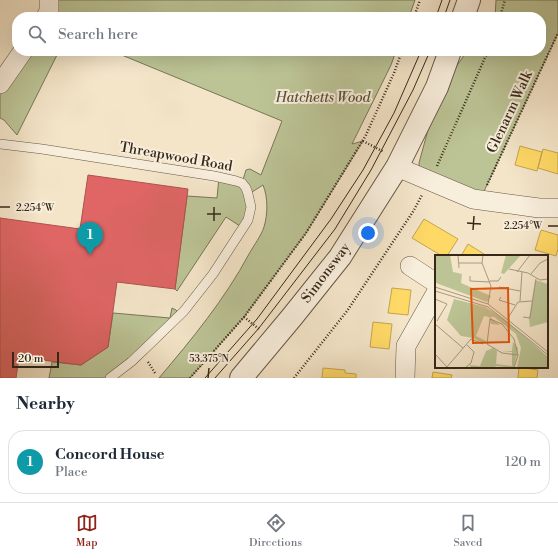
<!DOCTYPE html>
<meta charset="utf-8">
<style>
:root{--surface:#fff;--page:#f6f6f7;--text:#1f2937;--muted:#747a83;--line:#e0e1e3;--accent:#8f2418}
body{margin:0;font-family:"Libre Bodoni",serif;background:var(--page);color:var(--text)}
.scale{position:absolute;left:12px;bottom:10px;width:47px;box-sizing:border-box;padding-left:4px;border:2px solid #362819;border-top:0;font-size:11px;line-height:14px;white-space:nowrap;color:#362819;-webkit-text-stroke:3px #f8eedc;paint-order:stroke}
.you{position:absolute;left:368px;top:233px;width:14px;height:14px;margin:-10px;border:3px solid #fff;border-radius:50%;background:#1a73e8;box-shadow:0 0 0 6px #1a73e833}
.badge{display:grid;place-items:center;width:26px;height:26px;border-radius:50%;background:var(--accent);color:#fff;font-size:13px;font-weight:700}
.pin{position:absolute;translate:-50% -33px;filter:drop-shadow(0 1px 2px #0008)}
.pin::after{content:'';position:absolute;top:21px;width:14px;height:12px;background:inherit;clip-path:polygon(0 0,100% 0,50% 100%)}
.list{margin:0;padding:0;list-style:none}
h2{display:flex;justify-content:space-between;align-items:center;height:52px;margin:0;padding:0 16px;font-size:17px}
h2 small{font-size:13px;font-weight:400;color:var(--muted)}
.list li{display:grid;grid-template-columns:26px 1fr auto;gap:12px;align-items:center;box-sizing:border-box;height:64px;margin:0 8px 8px;padding:0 8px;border:1px solid var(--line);border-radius:16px}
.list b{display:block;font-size:15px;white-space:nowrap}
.list p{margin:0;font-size:13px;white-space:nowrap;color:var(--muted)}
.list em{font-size:13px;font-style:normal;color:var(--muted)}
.icon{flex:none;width:22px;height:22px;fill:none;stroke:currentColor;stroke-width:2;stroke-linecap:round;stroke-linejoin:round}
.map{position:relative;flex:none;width:558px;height:378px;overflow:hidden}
.search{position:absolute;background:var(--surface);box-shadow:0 4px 16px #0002;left:12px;right:12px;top:12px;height:44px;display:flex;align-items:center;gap:10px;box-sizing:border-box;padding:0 14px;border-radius:16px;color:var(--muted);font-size:15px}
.sheet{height:124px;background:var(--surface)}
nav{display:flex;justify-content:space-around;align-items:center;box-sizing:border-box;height:56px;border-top:1px solid var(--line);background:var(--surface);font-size:11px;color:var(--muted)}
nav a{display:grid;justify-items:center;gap:2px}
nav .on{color:var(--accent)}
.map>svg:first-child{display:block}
.green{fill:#bcc496;stroke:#797658}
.homes{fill:#ffd966;stroke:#c3a44f}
.shops{fill:#e06666;stroke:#ad534f}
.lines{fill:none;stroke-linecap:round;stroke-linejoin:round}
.service-casing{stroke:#665745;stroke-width:10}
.minor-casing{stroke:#665745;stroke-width:20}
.tertiary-casing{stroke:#665745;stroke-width:24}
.path{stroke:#362819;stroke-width:2.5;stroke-dasharray:1 2;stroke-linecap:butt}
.service{stroke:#f8eedc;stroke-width:9}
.minor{stroke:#f8eedc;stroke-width:19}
.tertiary{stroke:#f8eedc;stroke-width:22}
.tram{stroke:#362819;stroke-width:1}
.ticks{fill:none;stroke:#362819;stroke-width:1.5}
.labels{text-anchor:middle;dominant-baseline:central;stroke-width:4;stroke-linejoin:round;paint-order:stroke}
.park-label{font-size:14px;font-style:italic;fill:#584f38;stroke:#f8eedc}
.street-label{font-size:14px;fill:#362819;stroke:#f8eedc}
.inset-road{fill:none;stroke:#a89983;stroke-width:1}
.view{fill:#df570d;fill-opacity:0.15;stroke:#df570d;stroke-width:2}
.inset-edge{fill:none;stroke:#362819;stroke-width:2}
.ticks-label{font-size:10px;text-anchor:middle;fill:#362819;stroke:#f8eedc;stroke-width:4;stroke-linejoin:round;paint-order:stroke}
</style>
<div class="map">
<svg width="558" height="378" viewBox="0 0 558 378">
<rect width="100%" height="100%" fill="#f4e5c9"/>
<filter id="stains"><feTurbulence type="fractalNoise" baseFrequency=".005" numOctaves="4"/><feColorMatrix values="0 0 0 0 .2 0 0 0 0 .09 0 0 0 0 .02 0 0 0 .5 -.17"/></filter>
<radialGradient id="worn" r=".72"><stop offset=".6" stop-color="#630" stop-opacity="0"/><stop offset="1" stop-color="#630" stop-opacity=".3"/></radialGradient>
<!-- green -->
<path class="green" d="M49 0H415L409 17H46Z
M496 0H558V33L480 200 420 177 419 163 431 119 451 74 463 57 465 51H541V17H495Z
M23 51H59L17 135 4 120 0 118V84Z
M112 51H396L391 65 352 144 363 141 306 233 244 317 190 378H159C192 339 225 299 249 254 254 245 261 236 264 227 268 214 268 197 263 185L249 194 251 207 243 228 226 217 177 291 175 289 187 196 217 198 219 177 242 183 246 170 250 169 261 175 282 121Z
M172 308 176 310 180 315 110 378H49L52 362 81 365 108 347 113 313 170 318Z"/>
<!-- homes -->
<path class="homes" d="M520 146 542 152 537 171 515 165Z
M543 149 558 153V174L538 168Z
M424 219 458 239 447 256H442L412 238Z
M541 230 558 235V249L556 256 535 250Z
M468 244 484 254 483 256H461Z
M392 288 411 290 408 315 388 313Z
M373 322 392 324 389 349 370 347Z
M519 367 538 370 537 378H518Z
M323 368 345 370V373L356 374V378H322Z
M433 372 452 375 451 378H432Z"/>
<!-- shops -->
<path class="shops" d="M88 175 188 189 175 289 117 282 108 347 81 365 19 357 16 378H0V218L80 229Z"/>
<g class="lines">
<!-- service casing -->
<g class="service-casing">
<path id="service" d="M0 144 42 149 214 176 236 181 242 183 246 188 248 194 251 207 248 220 213 274 184 311 151 343 131 362 110 378"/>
</g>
<!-- minor casing -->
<g class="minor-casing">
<path id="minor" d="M46 17 49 11V0
M0 84 23 51
M397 167 473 199 539 208H558
M410 266 436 283
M405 378 406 346 436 293"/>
</g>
<!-- tertiary casing -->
<g class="tertiary-casing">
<path id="tertiary" d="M463 17 469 0
M241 378 292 317 340 257 397 167 437 87 450 51"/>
</g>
<!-- path -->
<path class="path" d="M414 17 420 0
M500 17 505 0
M363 141 384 152
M437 166 488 51
M487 185 558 33
M244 317 259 329
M148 362 155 373
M190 378 244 317 306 233 366 135 394 73 402 51
M294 378 347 311 414 210 422 195"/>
<!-- service -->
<use href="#service" class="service"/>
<!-- minor -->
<use href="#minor" class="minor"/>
<!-- tertiary -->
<use href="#tertiary" class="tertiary"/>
<!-- tram -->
<path class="tram" d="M436 17 442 0
M444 17 450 0
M205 378 257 319 331 219 363 170 394 113 421 51
M215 378 259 328 335 229 371 170 381 151 413 90 430 51"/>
</g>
<!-- ticks -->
<path class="ticks" d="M0 207H10M207 214H221M214 221V207M467 223 481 224M548 226H558M473 230 474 216M208 378 209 368"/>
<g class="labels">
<!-- park labels -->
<g class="park-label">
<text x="323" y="98">Hatchetts Wood</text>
</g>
<!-- street labels -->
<g class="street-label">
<text transform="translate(510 112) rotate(-65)">Glenarm Walk</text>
<text transform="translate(176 157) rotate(10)">Threapwood Road</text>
<text transform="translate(326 273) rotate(-53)">Simonsway</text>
</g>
</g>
<!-- overview -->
<g transform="translate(435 255)">
<rect width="113" height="113" fill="#f4e5c9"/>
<path d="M0 0H15L18 17 27 19 26 28 56 41 52 47 1 28ZM71 0H86L69 19 66 18ZM100 25 113 29V67L95 72 94 64ZM19 44 50 52 68 63 113 102V113H82L86 93 81 79 59 62H55L65 70 56 69 54 62 49 61 41 81 51 86 48 89 39 83 26 81 12 65ZM78 87 83 93 79 113 61 111 59 113H37L34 110 45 111 51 96 58 93 62 96 61 109 77 111V97H66L77 96Z" fill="#bcc496"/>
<path class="inset-road" d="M23 0 24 13M48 0 47 8 56 31 53 49M24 8H47M74 14 93 18 105 25 113 24M82 17 95 0M96 19 105 8 113 4M35 21V26L55 27M55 26H63L66 22M0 32 53 49 113 97M64 32 85 36M0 36 53 52 113 100M66 42 64 45 80 50M0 44 12 49 2 66M85 46 87 17M88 62 95 63 101 24M73 63 83 47 97 46M0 69 28 93M0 99 12 112M11 113 36 84 48 89M30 113 36 108 39 97 32 90M79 113 83 100 79 84 67 69 55 64 52 89 67 98 83 100"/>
<path class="view" d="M73 33 74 87 38 88 36 34Z"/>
<rect width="113" height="113" class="inset-edge"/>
</g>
<g class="ticks-label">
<text x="35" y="211">2.254°W</text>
<text x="523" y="229">2.254°W</text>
<text x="209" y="362">53.375°N</text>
</g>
<rect width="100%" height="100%" filter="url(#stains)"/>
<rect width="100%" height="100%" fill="url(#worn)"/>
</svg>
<div class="scale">20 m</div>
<div class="you"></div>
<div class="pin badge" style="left:90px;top:255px;background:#0f9aa8">1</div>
<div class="search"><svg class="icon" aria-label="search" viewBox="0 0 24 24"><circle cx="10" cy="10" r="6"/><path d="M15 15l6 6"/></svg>Search here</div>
</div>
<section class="sheet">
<h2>Nearby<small></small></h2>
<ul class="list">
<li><span class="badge" style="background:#0f9aa8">1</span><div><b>Concord House</b><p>Place</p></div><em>120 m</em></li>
</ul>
</section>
<nav>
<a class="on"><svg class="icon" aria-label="map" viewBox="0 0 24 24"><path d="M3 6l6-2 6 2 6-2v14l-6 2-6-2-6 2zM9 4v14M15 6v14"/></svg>Map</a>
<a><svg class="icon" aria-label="directions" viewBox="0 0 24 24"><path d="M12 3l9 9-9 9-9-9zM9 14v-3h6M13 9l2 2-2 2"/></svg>Directions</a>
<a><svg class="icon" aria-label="saved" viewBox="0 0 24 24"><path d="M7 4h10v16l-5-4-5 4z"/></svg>Saved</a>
</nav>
